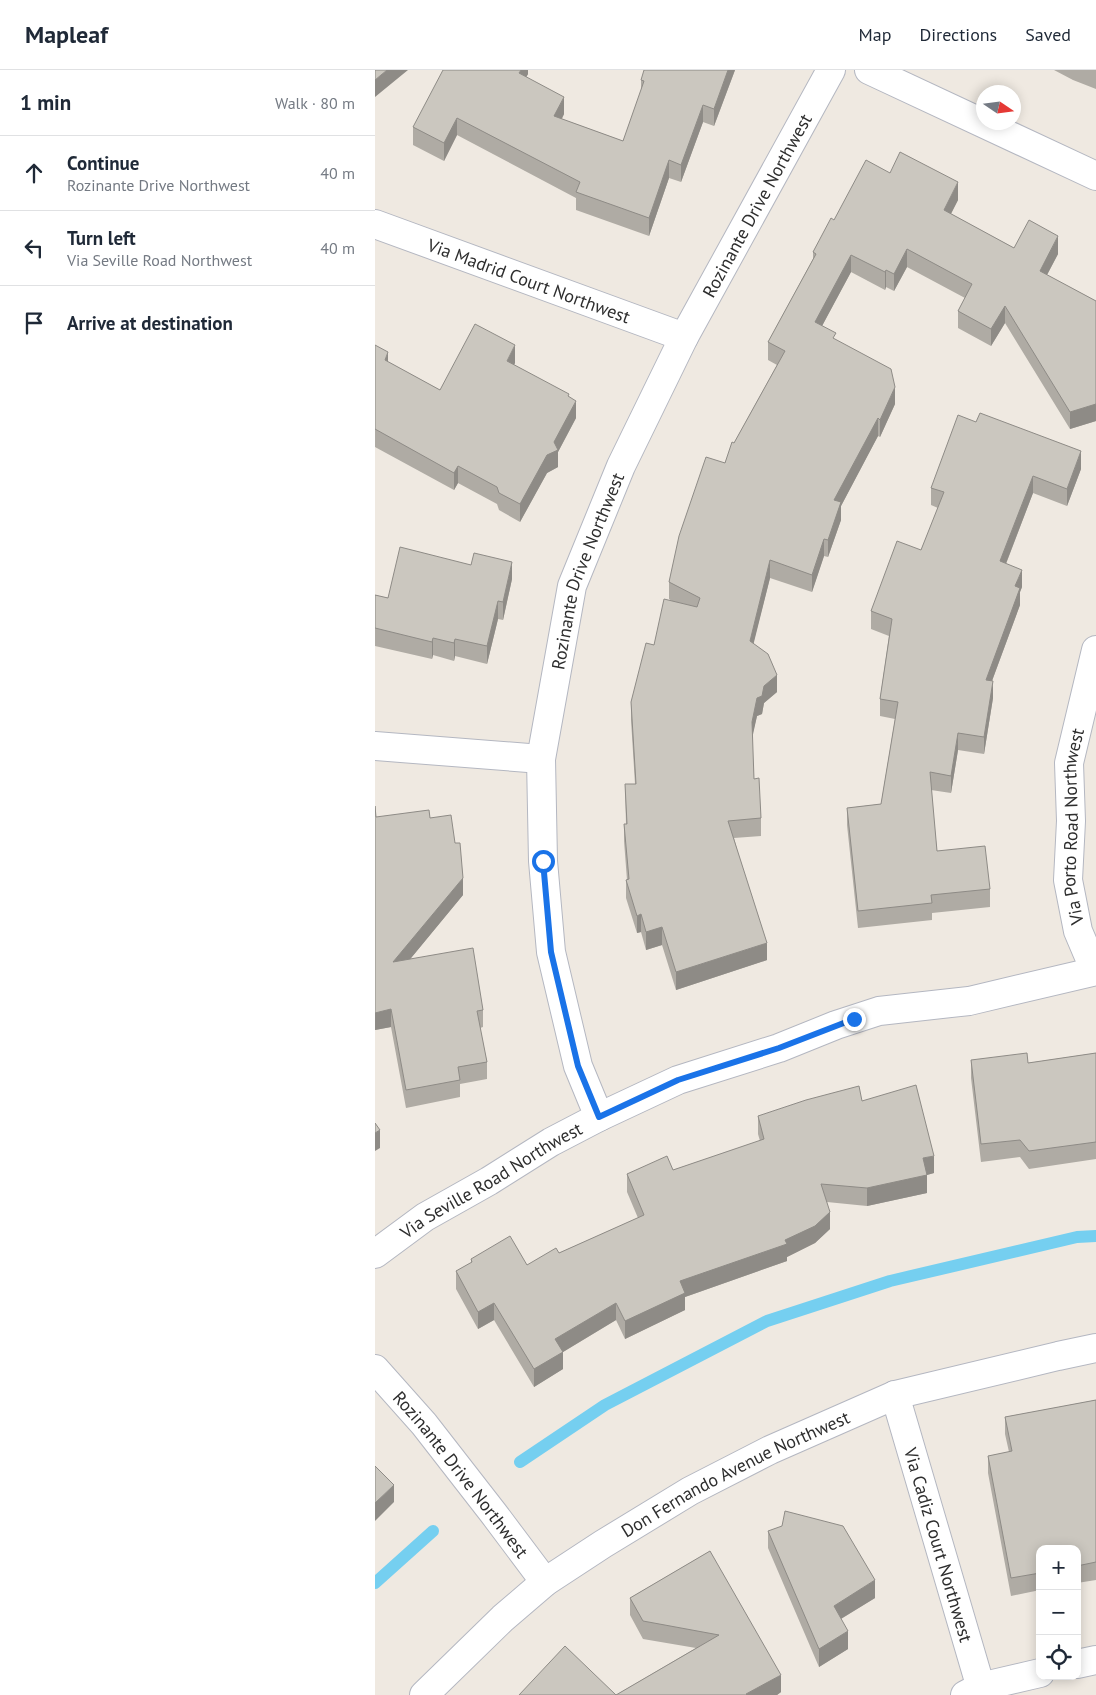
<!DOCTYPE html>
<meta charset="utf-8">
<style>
:root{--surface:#fff;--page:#f6f6f7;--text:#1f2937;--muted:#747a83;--line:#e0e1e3}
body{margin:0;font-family:"PT Sans",sans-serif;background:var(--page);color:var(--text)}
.controls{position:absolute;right:15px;bottom:15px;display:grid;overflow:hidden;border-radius:10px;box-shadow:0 2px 12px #0003}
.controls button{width:45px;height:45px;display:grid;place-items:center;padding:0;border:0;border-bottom:1px solid var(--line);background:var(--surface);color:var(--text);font:25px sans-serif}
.compass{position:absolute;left:601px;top:15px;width:45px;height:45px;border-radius:50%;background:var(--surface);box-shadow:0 2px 12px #0003;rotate:103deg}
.stop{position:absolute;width:15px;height:15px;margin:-11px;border:4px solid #1a73e8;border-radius:50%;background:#fff}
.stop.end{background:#1a73e8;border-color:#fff;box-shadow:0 1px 5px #0008}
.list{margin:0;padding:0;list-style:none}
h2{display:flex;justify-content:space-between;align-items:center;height:65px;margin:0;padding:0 20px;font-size:21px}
h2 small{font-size:16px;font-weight:400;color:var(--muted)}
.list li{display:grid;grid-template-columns:32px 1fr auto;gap:15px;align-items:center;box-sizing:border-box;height:75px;padding:0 20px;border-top:1px solid var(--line)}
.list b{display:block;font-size:19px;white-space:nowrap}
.list p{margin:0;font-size:16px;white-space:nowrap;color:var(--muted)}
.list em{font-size:16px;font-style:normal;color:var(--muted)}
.icon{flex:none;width:28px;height:28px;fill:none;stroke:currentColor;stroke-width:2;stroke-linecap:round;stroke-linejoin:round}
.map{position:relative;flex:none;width:721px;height:1625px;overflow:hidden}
header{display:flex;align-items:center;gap:30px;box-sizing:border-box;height:70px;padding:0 25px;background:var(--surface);border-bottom:1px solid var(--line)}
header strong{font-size:24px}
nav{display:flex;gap:28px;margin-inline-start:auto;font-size:18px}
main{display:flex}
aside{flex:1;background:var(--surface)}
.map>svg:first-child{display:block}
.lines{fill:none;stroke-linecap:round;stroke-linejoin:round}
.stream{stroke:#75cff0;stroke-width:12}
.street-casing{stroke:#b4b7c1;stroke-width:30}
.secondary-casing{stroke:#b4b7c1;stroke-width:30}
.street{stroke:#fff;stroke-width:28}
.secondary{stroke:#fff;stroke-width:28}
.wall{fill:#afaba4}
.shaded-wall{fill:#8e8b86}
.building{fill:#cbc7bf;stroke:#8e8b86}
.route{stroke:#1a73e8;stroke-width:6}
.labels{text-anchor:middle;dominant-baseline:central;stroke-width:4;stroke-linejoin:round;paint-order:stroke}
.street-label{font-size:18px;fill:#2e2e2e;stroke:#fff}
</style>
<header>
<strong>Mapleaf</strong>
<nav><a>Map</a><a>Directions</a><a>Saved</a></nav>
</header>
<main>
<aside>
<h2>1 min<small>Walk · 80 m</small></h2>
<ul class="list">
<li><svg class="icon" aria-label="ahead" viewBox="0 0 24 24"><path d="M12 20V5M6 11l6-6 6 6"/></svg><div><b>Continue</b><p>Rozinante Drive Northwest</p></div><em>40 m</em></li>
<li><svg class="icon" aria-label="left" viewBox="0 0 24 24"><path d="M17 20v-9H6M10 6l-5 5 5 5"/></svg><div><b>Turn left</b><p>Via Seville Road Northwest</p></div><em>40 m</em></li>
<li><svg class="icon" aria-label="arrive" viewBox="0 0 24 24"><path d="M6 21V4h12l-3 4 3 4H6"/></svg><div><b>Arrive at destination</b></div></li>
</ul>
</aside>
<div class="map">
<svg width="721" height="1625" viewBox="0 0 721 1625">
<rect width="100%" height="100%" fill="#efe9e1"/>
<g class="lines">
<!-- stream -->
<path class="stream" d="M145 1392 230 1335 392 1251 515 1211 702 1167 721 1166
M0 1513 58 1461"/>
<!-- street casing -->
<g class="street-casing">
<g id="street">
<path d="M494 0 721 106"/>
<path id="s1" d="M0 154 309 267"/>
<path d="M0 676 166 689"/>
<path id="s2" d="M720 901 703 861 693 810 696 751 694 693 721 580"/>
<path id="s3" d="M224 1047 203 996 176 882 168 791 166 689 197 516 246 396 309 267 456 0"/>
<path id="s4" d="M0 1184 50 1147 114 1111 176 1072 224 1047 303 1010 404 978 461 955 504 941 594 931 721 901"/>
<path id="s5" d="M0 1299 49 1354 119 1444 170 1512"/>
<path id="s6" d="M520 1325 608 1625"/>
<path d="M702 1594 721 1590"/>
<path d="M590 1625 605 1617 665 1603"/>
</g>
</g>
<!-- secondary casing -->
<g class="secondary-casing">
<g id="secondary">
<path id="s7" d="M49 1625 128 1548 170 1512 228 1474 315 1421 395 1380 520 1325 683 1286 721 1278"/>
</g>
</g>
<!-- street -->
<use href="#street" class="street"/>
<!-- secondary -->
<use href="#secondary" class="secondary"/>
</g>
<!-- wall -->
<path class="wall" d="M153 0V4L151 7 189 44 187 49 248 71 266 22V10L360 0 339 56 328 52 306 112 294 108 274 166 201 140V128L82 65 69 91 38 75V57Z
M679 0H721V19L698 10Z
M515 103 583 130 576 144 639 178 683 184 672 205 721 231V351L695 359 630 253 616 276 583 258V241L590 228 532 197 519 221 511 217 510 220 476 202 447 256 520 334 505 367 503 366 466 436V450L453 487 449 486 437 522 395 508 378 574 402 622 389 633 387 644 382 646 377 666 379 709 386 748V766L359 768 392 890 301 920 287 875 271 880 266 862 262 863 251 828V810H252L249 771V754H251L250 714H260L256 650V632L279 575 298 532 294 529V512L359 373 402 295 393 290V272L438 189V182L459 150Z
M0 275 13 292 65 320 140 293 139 295 194 327 201 348 183 382V397L172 403 145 452 124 440 122 434 83 413 79 420 0 377Z
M706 399 692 436 658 423 631 494 647 517 645 522V535L617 611 618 628 609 684 583 680 576 723 556 720 562 781 615 819V837L557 843V850L483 858 472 755V738L506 734 520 649 505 646V629L514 566 496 559V541L546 480 563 438 556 435V418Z
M137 509 128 550 123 549 112 594 80 586 79 591 58 585 57 589 0 576V525L13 528Z
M0 736 1 747 55 748 80 773 88 825 35 889 108 940V957L105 958 112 992V1009L85 1014V1027L31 1038 16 957 0 960Z
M721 983V1089L654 1099 645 1087 606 1092 596 1008V990L653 993Z
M487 1031 559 1103 552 1105V1123L492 1136 452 1132 455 1159 440 1173 412 1187V1191L310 1227V1240L250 1269 241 1250 188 1282V1299L159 1317 119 1250 103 1259 81 1219V1201L96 1193V1189L152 1195 184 1183 263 1148 252 1122V1104L298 1100 385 1071 383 1064V1046Z
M721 1330V1510L702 1513V1479H665V1520L636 1526 613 1403V1386L634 1382 630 1364V1347Z
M393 1461 500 1528 466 1549 473 1579 444 1597 393 1478Z
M335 1481 406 1622 402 1625H144H241L321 1578 268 1569 255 1545V1528Z"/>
<!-- shaded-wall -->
<path class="shaded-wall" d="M12 0H33L0 27V10Z
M146 0H153V4L144 20V3Z
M353 0H360L339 56V39Z
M189 27V44L179 63V46Z
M328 35V52L306 112V95Z
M82 48V65L69 91V73Z
M294 90V108L274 166V148Z
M583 112V130L569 157V140Z
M683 166V184L665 218V201Z
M532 179V197L519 221V204Z
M476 185V202L440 269V252Z
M511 200V217L510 220V202Z
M630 236V253L616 276V259Z
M140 275V293L132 308V291Z
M13 282V300L10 290Z
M520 317V334L505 367V350Z
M201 331V348L183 382V397L172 403 145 452V434Z
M721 334V351L695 359V342Z
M503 348V366L466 436V450L453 487V470L459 430Z
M706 381V399L692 436V419Z
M83 396V413L79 420V403Z
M658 406V423L625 509V491Z
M449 469V486L437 522V505Z
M395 490V508L375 588V571Z
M137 492V509L128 550V532Z
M647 500V517L645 522V535L611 627V610L640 516Z
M123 531V549L112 594V576Z
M58 568V585L57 589V572Z
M80 569V586L79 591V573Z
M402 605V622L389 633 387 644 382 646 377 669V652L382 628 389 616Z
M618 611V628L609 684V667Z
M583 663V680L576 723V706Z
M88 808V825L18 910V892Z
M266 844V862L262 863V846Z
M287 857V875L271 880V862Z
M392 873V890L301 920V902Z
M16 939V957L0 960V943Z
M5 1060V1078L0 1081V1063Z
M559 1086V1103L548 1106V1088Z
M552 1105V1123L492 1136V1118Z
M455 1142V1159L440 1173 412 1187V1191L310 1227V1240L250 1269V1251L305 1211 410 1170Z
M119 1233V1250L103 1259V1242Z
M241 1233V1250L188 1282V1299L159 1317V1299L180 1269Z
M19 1415V1432L0 1451V1433Z
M500 1510V1528L459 1553V1536Z
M473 1561V1579L444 1597V1579Z
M406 1605V1622L402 1625H371V1624Z"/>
<!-- building -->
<path class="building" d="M0 0H12L0 10Z
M68 0H146L144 3 189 27 179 46 248 71 269 11 266 10 269 0H353L339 39 328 35 306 95 294 90 274 148 201 122 205 112 82 48 69 73 38 57Z
M525 82 583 112 569 140 639 178 654 150 683 166 665 201 721 231V334L695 342 630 236 616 259 583 241 597 214 532 179 519 204 511 200 510 202 476 185 440 252 461 263 458 268 516 299 520 317 505 350 503 348 459 430 466 432 453 470 449 469 437 505 395 490 375 571 393 584 402 605 389 616 387 626 382 628 377 652 379 709 384 708 386 748 353 751 392 873 301 902 287 857 271 862 266 844 262 846 251 810 254 809 249 754H252L250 714H261L256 632 271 573 279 575 289 529 322 537 325 528 294 512 304 466 331 387 350 393 357 372 359 373 410 281 393 272 441 184 438 182 456 148 459 150 491 90 515 103Z
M100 254 140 275 132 291 194 324 193 326 201 331 179 372 183 380 172 385 145 434 124 423 122 417 83 396 79 403 0 359V275L13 282 10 290 65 320Z
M605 343 706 381 692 419 658 406 625 491 647 500 640 516 645 518 611 610 618 611 609 667 583 663 576 706 555 702 562 781 610 776 615 819 556 825 557 833 483 841 472 738 506 734 523 632 505 629 517 549 496 541 522 471 546 480 569 422 556 418 583 345 601 352Z
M25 477 96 495 99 483 137 492 128 532 123 531 112 576 80 569 79 573 58 568 57 572 0 558V525L13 528Z
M0 736 1 747 54 740 55 748 76 745 80 773H85L88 808 18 892 98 878 108 940 102 941 112 992 83 997 85 1010 31 1020 16 939 0 943Z
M652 983 653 993 721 983V1072L654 1081 645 1070 606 1074 596 990Z
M541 1015 559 1086 548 1088 552 1105 492 1118 446 1114 455 1142 440 1156 410 1170 412 1174 305 1211 310 1223 250 1251 241 1233 180 1269 188 1282 159 1299 119 1233 103 1242 81 1201 97 1192 96 1189 135 1166 152 1195 181 1178 184 1183 269 1145 252 1104 292 1086 298 1100 389 1069 383 1046 431 1030 484 1016 487 1031Z
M0 1053 5 1060 0 1063Z
M721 1330V1492L702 1496V1479H665V1503L636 1508 613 1386 637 1381 630 1347Z
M0 1396 19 1415 0 1433Z
M410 1441 468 1456 500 1510 459 1536 473 1561 444 1579 393 1461 407 1456Z
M335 1481 406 1605 371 1624 372 1625H144L190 1576 241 1625 344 1565 268 1551 255 1528Z"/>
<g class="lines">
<!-- route -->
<path class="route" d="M168 791 176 882 203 996 224 1047 303 1010 404 978 479 949"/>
</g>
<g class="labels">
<!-- street labels -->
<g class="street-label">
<text stroke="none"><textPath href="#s3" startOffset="965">Rozinante Drive Northwest</textPath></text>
<text stroke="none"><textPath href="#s1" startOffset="164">Via Madrid Court Northwest</textPath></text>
<text stroke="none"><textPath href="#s3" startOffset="560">Rozinante Drive Northwest</textPath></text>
<text stroke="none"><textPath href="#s2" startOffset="149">Via Porto Road Northwest</textPath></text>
<text stroke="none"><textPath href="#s4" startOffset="138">Via Seville Road Northwest</textPath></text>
<text stroke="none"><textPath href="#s5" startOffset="136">Rozinante Drive Northwest</textPath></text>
<text stroke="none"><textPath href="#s7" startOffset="385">Don Fernando Avenue Northwest</textPath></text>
<text stroke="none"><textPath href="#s6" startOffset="156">Via Cadiz Court Northwest</textPath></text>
</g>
</g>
</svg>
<div class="controls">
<button>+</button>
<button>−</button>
<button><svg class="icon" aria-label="locate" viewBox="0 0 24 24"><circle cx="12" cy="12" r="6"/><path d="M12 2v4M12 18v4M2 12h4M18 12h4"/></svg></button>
</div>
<svg class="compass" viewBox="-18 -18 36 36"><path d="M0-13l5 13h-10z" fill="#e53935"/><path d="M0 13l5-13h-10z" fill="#747a83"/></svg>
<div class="stop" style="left:168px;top:791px"></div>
<div class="stop end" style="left:479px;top:949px"></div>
</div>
</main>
